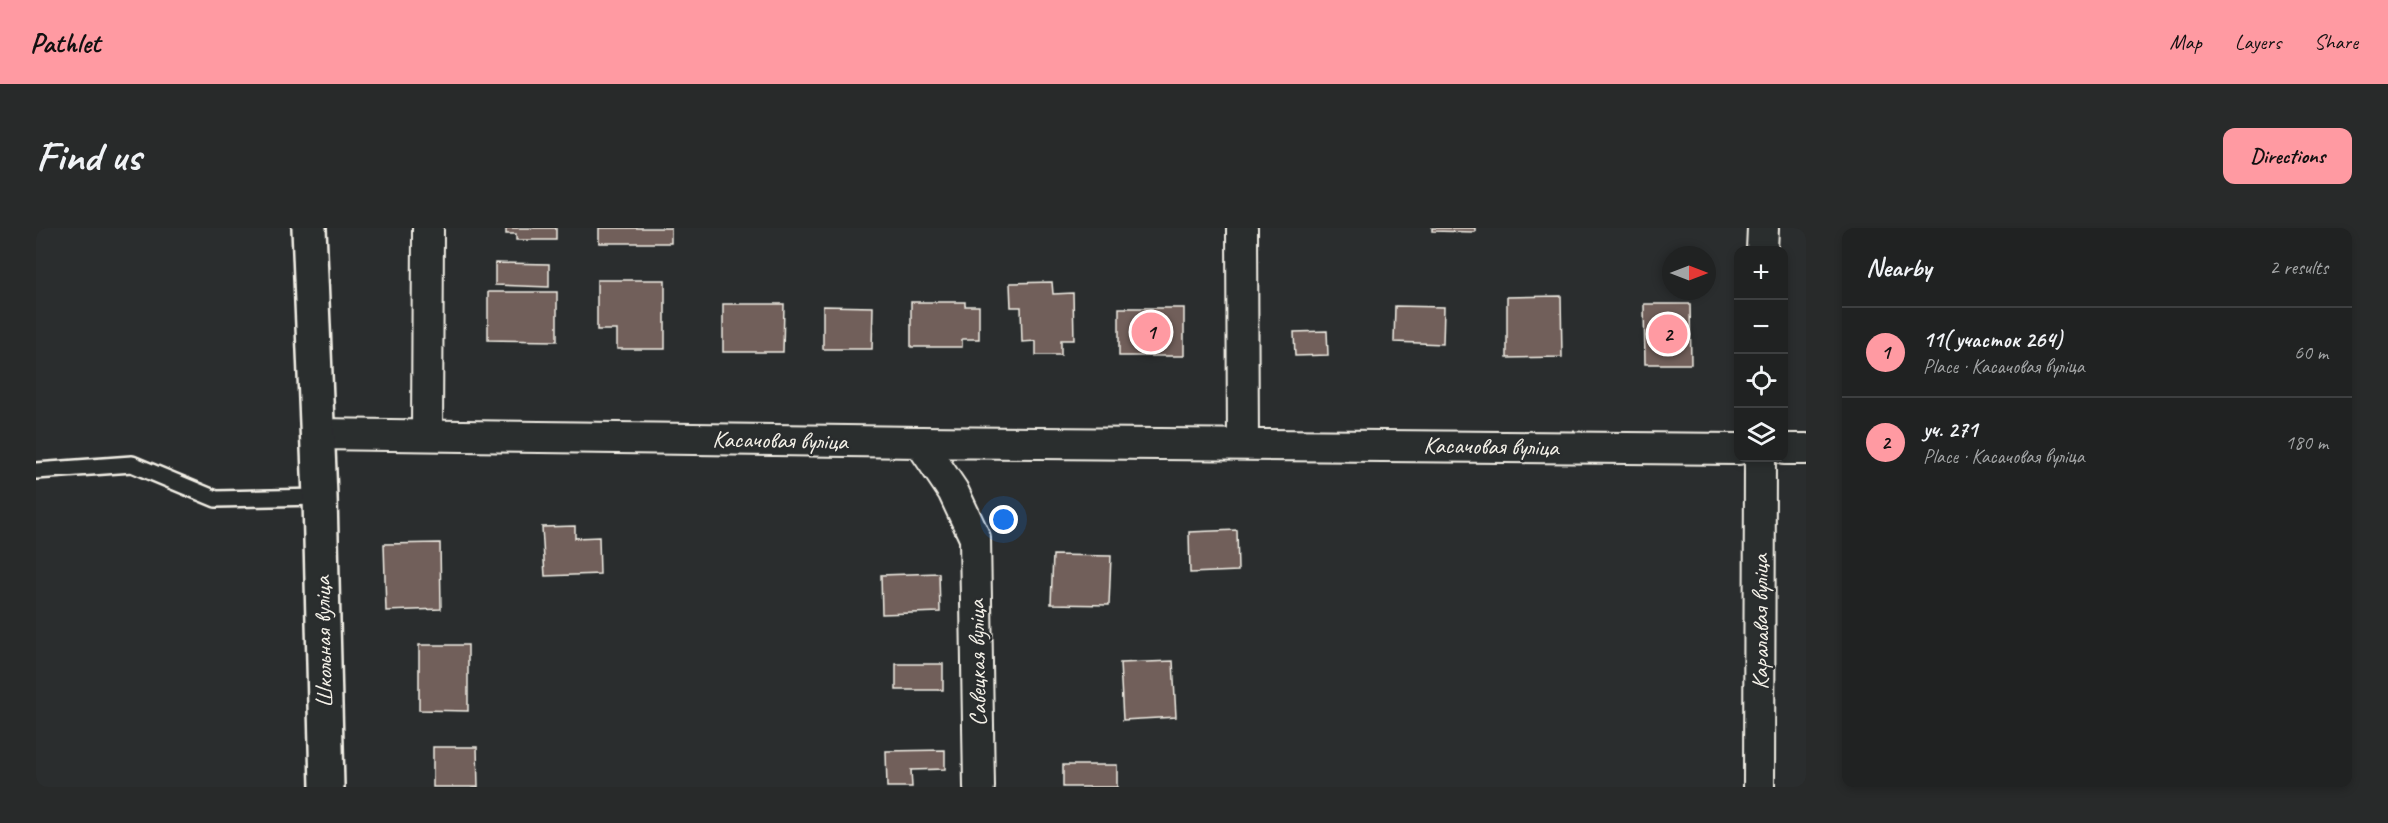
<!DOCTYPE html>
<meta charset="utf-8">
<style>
:root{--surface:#202222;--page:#282a2a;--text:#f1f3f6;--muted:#a2a4a5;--line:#3d3f40;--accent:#ff9aa2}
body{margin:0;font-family:Caveat,sans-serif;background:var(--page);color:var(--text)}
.controls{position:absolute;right:18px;top:18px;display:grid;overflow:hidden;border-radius:12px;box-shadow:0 3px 9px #0003}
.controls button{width:54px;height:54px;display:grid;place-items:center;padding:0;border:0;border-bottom:2px solid var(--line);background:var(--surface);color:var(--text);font:30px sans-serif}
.compass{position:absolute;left:1626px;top:18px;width:54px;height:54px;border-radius:50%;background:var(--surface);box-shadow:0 3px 9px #0003;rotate:90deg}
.you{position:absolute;left:968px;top:292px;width:21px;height:21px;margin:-15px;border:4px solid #fff;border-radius:50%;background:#1a73e8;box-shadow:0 0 0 9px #1a73e833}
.badge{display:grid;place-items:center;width:39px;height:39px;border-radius:50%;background:var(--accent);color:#111;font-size:20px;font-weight:700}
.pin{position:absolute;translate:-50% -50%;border:3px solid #fff;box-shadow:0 2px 6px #0006}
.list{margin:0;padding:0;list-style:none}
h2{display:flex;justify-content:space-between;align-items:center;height:78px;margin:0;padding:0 24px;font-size:26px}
h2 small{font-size:20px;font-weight:400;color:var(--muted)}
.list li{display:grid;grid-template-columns:39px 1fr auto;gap:18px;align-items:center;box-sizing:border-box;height:90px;padding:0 24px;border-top:2px solid var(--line)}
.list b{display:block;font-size:22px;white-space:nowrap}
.list p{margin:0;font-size:20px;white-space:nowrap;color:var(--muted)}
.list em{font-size:20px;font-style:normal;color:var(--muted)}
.icon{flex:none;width:33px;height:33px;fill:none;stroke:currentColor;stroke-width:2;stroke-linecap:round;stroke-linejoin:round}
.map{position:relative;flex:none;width:1770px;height:559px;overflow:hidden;border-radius:12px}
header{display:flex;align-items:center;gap:36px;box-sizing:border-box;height:84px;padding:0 30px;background:var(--accent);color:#111}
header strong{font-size:28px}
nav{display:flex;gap:33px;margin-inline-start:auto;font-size:21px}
.intro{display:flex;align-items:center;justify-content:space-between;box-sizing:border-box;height:144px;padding:0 36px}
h1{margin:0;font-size:42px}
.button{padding:15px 27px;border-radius:12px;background:var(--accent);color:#111;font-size:21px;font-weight:700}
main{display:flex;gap:36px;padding:0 36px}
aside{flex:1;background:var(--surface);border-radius:12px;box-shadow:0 3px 9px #0003}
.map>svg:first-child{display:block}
.building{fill:#715f5a;stroke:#f4f1e8;stroke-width:1.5}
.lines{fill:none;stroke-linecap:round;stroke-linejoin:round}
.lane-casing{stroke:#f4f1e8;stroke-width:20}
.street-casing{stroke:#f4f1e8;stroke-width:34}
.secondary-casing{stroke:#f4f1e8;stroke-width:38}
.lane{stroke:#2a2d2e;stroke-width:15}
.street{stroke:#2a2d2e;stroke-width:30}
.secondary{stroke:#2a2d2e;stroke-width:33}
.labels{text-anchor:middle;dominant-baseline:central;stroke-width:4.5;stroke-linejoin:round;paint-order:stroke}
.street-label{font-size:24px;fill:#f4f1e8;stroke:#2a2d2e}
</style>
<header>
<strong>Pathlet</strong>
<nav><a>Map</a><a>Layers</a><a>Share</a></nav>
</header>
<div class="intro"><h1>Find us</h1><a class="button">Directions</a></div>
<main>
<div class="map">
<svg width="1770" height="559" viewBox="0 0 1770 559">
<rect width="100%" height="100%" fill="#2a2d2e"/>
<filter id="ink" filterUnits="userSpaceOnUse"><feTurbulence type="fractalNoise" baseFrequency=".0167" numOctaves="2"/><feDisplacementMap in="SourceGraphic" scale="12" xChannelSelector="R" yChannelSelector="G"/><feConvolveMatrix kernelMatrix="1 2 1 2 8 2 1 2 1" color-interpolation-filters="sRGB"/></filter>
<g filter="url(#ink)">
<!-- building -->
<path class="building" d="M470 0H520V12H480V6H470Z
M563 0H635V15H563Z
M1396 0H1439V4L1396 3Z
M459 35 513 36V59L459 57Z
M561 52H629V121H581V102H561Z
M1016 54 1017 66 1037 65 1038 112H1025V127H1000V113L986 114 985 79H975L974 55Z
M452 64H521V113L452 112Z
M1525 68 1526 129 1471 130V69Z
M875 74H929V78H943V111H926V119H875Z
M687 76H748L747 124H687Z
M1608 76H1654L1655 136H1609Z
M787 78 837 79 836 121H787Z
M1359 78 1408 79 1407 116 1358 114Z
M1083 80H1148V128H1083Z
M1291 103 1292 127 1259 128 1258 104Z
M539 298V310L563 309 564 346 509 348 506 299Z
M1201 302 1202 343 1154 345 1153 304Z
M404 315 405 381 350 383 348 316Z
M1017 327 1075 328 1073 377 1015 376Z
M903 345 904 384 846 386 845 347Z
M383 417H432V483L383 482Z
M1137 433 1140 489 1087 492 1084 435Z
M860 436H907V462H860Z
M397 519H441L442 559H397Z
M909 522V541L875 542 876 559H851L850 523Z
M1027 537H1081V559H1027Z"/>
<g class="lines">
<!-- lane casing -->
<g class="lane-casing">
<path id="lane" d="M0 243 96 236 180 271 284 269"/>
</g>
<!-- street casing -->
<g class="street-casing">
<path id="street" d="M1206 0 1207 216
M1726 22 1727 0
M281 206 884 214 1702 221
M391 206 392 0
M884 214 917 263 939 310 943 559
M1748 221H1770
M1723 559 1724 230"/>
</g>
<!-- secondary casing -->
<g class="secondary-casing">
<path id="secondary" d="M273 0 284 269 291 559"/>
</g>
<!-- lane -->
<use href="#lane" class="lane"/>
<!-- street -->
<use href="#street" class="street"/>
<!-- secondary -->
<use href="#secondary" class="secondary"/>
</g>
</g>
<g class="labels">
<!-- street labels -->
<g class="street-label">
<text transform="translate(744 212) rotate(1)">Касачовая вуліца</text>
<text transform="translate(1455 218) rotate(1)">Касачовая вуліца</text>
<text transform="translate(1724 394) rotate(-90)">Каралавая вуліца</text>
<text transform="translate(287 414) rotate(-91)">Школьная вуліца</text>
<text transform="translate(941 435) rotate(-91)">Савецкая вуліца</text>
</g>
</g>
</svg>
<div class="controls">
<button>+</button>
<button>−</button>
<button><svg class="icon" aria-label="locate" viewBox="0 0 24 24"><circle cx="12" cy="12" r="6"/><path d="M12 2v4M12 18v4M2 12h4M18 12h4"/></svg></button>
<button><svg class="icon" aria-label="layers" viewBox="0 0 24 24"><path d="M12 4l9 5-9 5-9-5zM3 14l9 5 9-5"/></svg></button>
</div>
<svg class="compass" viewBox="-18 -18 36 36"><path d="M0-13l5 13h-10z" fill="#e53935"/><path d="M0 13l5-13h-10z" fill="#a2a4a5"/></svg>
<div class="you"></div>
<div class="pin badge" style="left:1115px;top:104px">1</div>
<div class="pin badge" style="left:1632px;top:106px">2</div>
</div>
<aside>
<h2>Nearby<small>2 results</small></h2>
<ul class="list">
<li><span class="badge">1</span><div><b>11( участок 264)</b><p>Place · Касачовая вуліца</p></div><em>60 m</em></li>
<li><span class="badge">2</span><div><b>уч. 271</b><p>Place · Касачовая вуліца</p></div><em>180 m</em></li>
</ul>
</aside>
</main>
